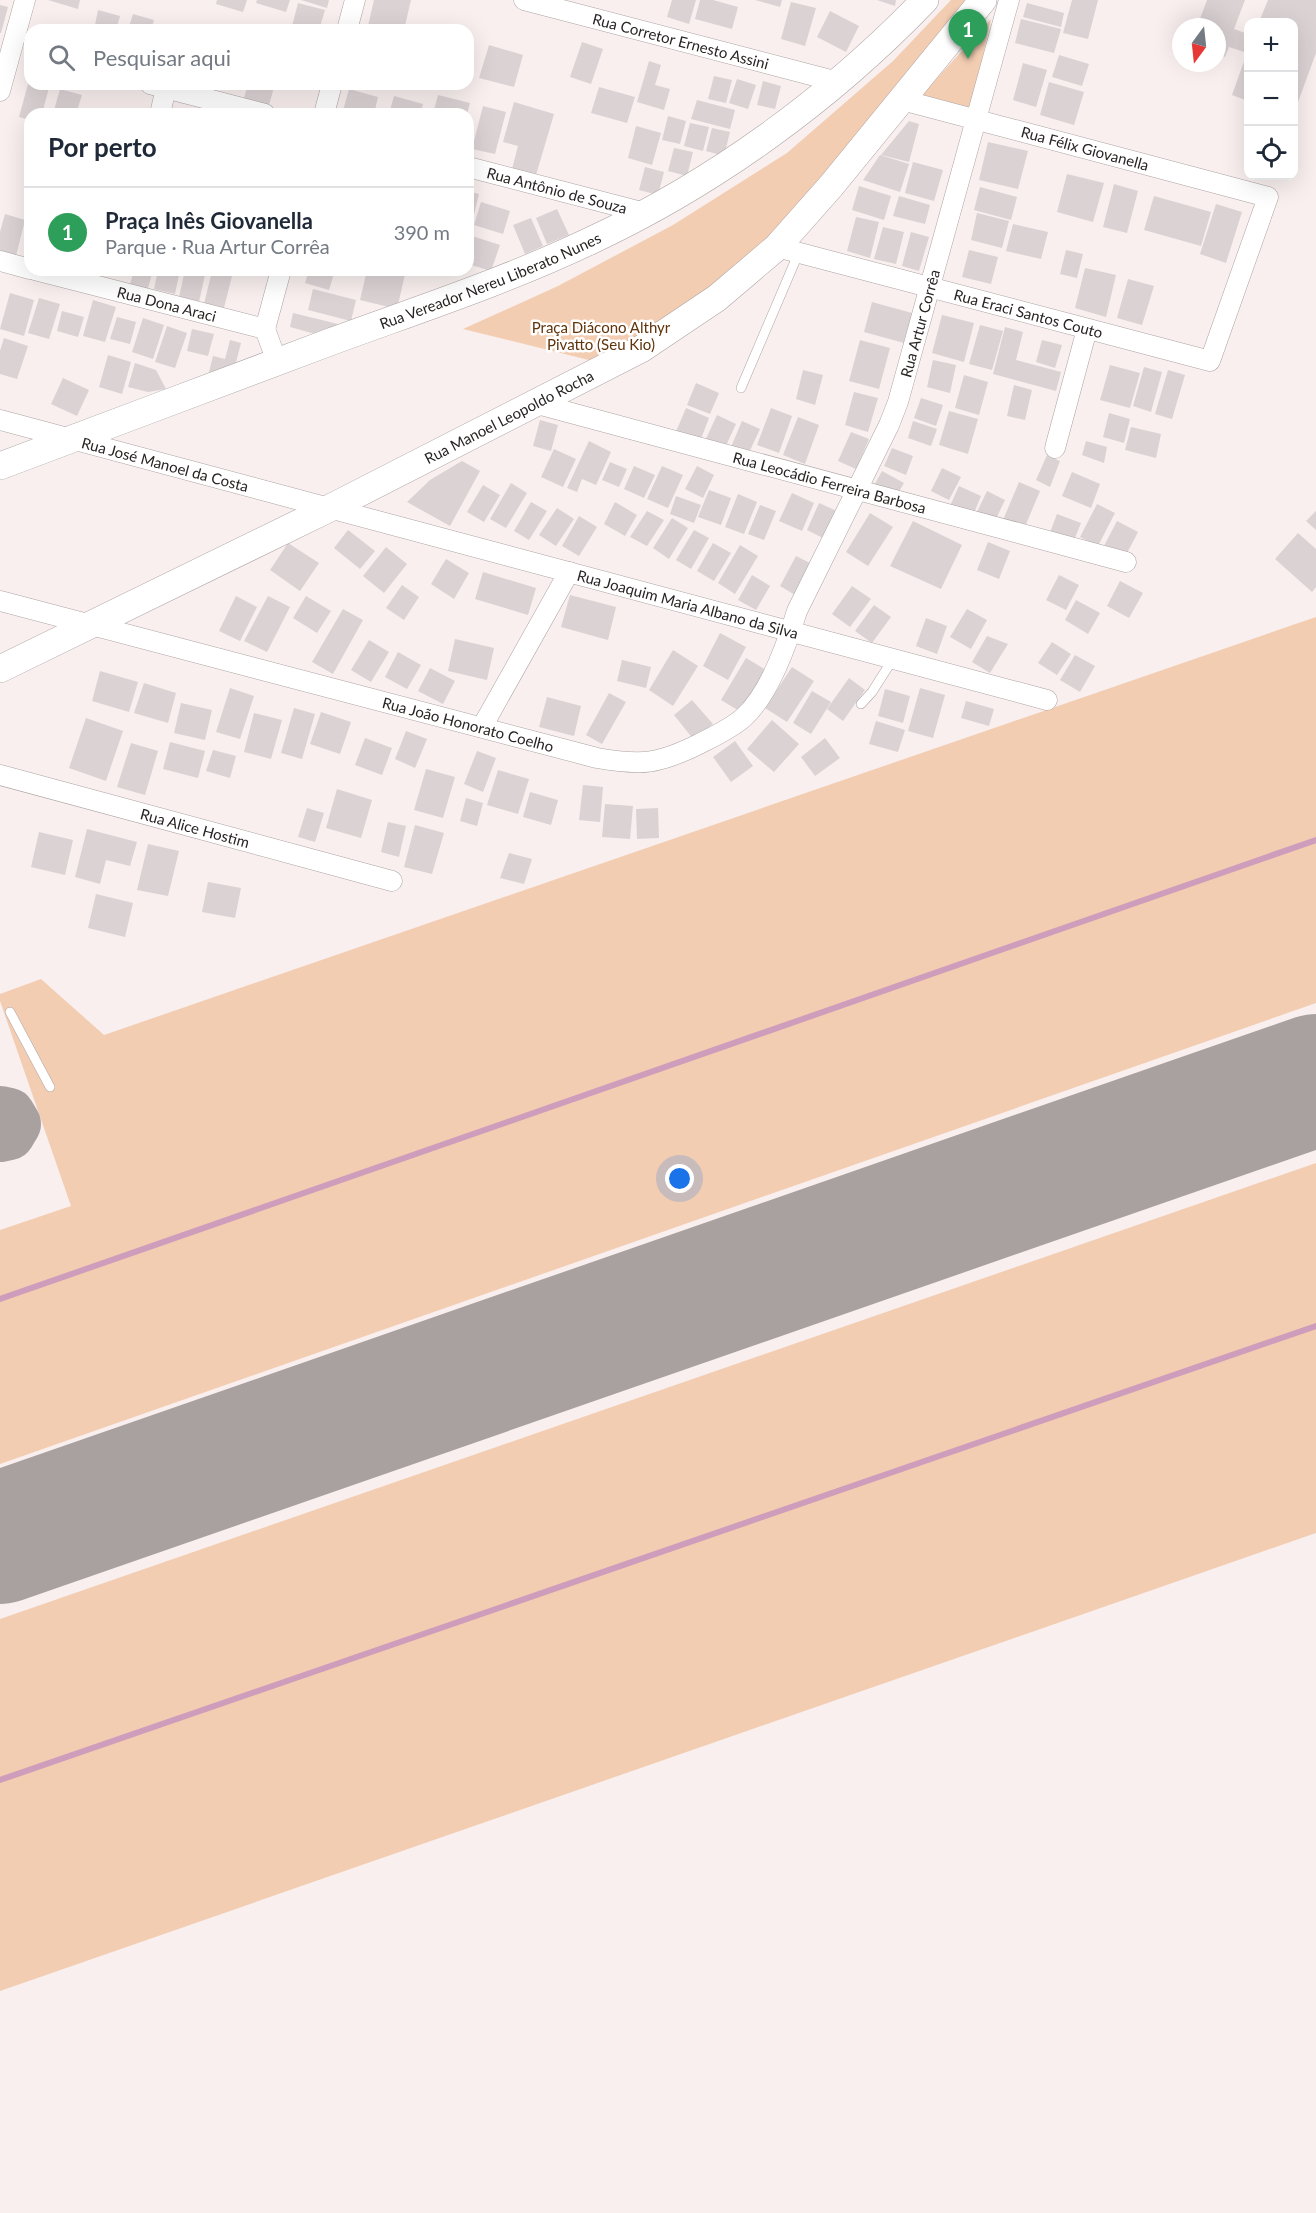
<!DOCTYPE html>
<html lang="pt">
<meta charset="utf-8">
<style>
:root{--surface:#fff;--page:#f2f2f3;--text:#1f2937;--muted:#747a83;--line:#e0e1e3;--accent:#1a73e8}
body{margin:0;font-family:Lato,sans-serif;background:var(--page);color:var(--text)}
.controls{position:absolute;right:18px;top:18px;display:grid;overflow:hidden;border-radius:12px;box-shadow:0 6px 24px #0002}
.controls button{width:54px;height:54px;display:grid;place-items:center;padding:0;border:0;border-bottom:2px solid var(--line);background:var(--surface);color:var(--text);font:30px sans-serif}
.compass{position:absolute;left:1172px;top:18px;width:54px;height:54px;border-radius:50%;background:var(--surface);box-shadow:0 6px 24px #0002;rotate:195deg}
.you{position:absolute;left:680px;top:1179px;width:21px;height:21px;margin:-15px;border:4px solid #fff;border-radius:50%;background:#1a73e8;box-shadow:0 0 0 9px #1a73e833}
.badge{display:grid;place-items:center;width:39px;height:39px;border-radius:50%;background:var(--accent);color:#fff;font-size:20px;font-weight:700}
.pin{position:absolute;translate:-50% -50px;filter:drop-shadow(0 2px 3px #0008)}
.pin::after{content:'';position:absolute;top:32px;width:21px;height:18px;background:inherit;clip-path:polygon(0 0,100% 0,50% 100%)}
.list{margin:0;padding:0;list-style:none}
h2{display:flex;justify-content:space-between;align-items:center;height:78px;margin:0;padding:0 24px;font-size:26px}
h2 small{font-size:20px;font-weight:400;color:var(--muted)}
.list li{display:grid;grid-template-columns:39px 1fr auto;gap:18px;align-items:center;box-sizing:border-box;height:90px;padding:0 24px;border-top:2px solid var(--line)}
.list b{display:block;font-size:22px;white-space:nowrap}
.list p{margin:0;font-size:20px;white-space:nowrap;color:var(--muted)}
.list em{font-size:20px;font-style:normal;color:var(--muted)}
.icon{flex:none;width:33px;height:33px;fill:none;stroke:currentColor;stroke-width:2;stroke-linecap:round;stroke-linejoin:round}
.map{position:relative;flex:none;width:1316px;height:2213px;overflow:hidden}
.search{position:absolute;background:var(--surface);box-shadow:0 6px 24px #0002;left:24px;top:24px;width:450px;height:66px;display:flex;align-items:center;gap:15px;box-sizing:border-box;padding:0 21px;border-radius:18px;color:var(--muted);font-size:22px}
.panel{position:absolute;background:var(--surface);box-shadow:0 6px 24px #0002;left:24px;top:108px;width:450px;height:168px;border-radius:18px}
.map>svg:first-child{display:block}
.green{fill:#f3cdb2}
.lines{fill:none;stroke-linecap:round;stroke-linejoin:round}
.stream{stroke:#cf9dbc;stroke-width:6}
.taxiway{stroke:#a8a1a0;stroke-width:52}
.runway{stroke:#a8a1a0;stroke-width:132}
.building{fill:#dbd2d4}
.lane-casing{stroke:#ada3a3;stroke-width:10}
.street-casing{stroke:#ada3a3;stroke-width:21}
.secondary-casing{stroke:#ada3a3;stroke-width:28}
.lane{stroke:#fff;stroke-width:9}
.street{stroke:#fff;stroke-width:20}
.secondary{stroke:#fff;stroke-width:27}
.labels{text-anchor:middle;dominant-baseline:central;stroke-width:5;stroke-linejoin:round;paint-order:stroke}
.street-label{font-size:15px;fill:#272423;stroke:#fff}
.park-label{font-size:15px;fill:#60330a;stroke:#fff}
</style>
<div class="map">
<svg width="1316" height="2213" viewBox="0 0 1316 2213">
<rect width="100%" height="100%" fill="#f8efee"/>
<!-- green -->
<path class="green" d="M951 0H971L834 168 767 240 726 278 601 363 463 329 558 286 673 225 787 153 893 61Z
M991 19 970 113 918 99Z
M1316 617V1003L0 1464V1230L71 1206 0 1001V994L41 979 104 1035Z
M1316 1163V1533L0 1991V1619Z"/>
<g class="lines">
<!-- stream -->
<path class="stream" d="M0 1299 1316 840
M0 1780 1316 1326"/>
<!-- taxiway -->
<path class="taxiway" d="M0 1112 9 1114 15 1124 9 1134 0 1136"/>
<!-- runway -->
<path class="runway" d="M0 1538 1316 1080"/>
</g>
<!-- building -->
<path class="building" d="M48 0H80L78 9Z
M217 0H247L243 12 216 4Z
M257 0H290L286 12 256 3Z
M301 0H329L327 8Z
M374 0H411L404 30H367Z
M672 0H696L689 24 667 17Z
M700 0H713L738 7 732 29 695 19Z
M755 0H782L780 7Z
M877 0H896L895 6Z
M1072 0H1098L1088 39 1063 33Z
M1207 0H1245L1234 29 1248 34V101L1232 95 1247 53 1229 47 1225 57 1217 54V27H1197Z
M1268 0H1316V53L1294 113V22H1259Z
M791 2 816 8 805 46 781 39Z
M298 3 325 10 319 30H291Z
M1027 3 1064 13 1061 27 1023 17Z
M0 5 8 7 1 33H0Z
M98 10 120 16 116 30H94Z
M830 11 859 26 846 52 817 37Z
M133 14 154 20 151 30H128Z
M1021 19 1061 29 1054 53 1015 43Z
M582 42 603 49 591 84 570 77Z
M489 45 523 55 514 87 479 78Z
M1059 55 1089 64 1082 86 1052 77Z
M649 61 661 65 655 85 670 89 664 110 637 102Z
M1023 63 1047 70 1036 107 1013 100Z
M714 76 732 80 726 103 708 99Z
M737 79 756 85 748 109 729 103Z
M763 81 781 86 775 109 757 105Z
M1049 82 1084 92 1074 125 1040 115Z
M28 84H50L42 114H30V120L19 117Z
M248 84H275L269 105 244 98Z
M599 87 635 97 627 123 591 113Z
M60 89 82 95 76 114H53Z
M349 89 378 97 374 114H342Z
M438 95 470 103 467 114H433Z
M394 96 423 104 420 114H389Z
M697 100 735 110 730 129 691 119Z
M514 102 554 114 536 175 512 169 518 146 503 142Z
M483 106 506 112 495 154 472 149Z
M668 116 686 121 680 144 662 140Z
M909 121 919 124 909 162 881 155Z
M690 123 709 127 703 151 684 146Z
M636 126 661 133 652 165 628 158Z
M712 128 730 132 724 156 706 151Z
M988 142 1028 151 1018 189 979 180Z
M674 148 693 152 687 176 668 171Z
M880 155 909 164 900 192 863 180Z
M913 162 943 170 934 201 905 193Z
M645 167 664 172 658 195 639 190Z
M1067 174 1104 183 1093 222 1057 212Z
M1114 184 1138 191 1127 233 1103 227Z
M859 186 891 196 884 220 852 210Z
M980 187 1017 197 1011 220 974 210Z
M468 191 479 194 469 235 500 245 491 271 468 264Z
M899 196 930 205 925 224 893 216Z
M1154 196 1211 212 1201 246 1144 230Z
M481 202 510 211 503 234 474 225Z
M1216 204 1242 212 1226 263 1200 254Z
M557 209 569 235 547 244 536 218Z
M977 213 1009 221 1002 248 971 240Z
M5 214 25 220 16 256 0 252V232Z
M856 217 879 222 870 258 847 251Z
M531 218 543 246 525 254 513 225Z
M1013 224 1048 232 1041 259 1006 251Z
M883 227 904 232 896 264 874 259Z
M911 232 929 237 919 271 902 266Z
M969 250 998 257 991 284 962 277Z
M1066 250 1083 254 1077 278 1060 274Z
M1085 268 1116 275 1106 317 1075 308Z
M134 270H153L147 292 129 288Z
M158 270H180L175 294 154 289Z
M185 270H206L199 302 179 297Z
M309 270H335L329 290 305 283Z
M367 270H406L397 309 360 300Z
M212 271 232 276 224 308 204 304Z
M1128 279 1154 286 1142 325 1117 318Z
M313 289 356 300 351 321 308 310Z
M10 293 34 300 24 336 0 329Z
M39 298 60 304 49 339 28 333Z
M93 300 116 307 105 342 83 336Z
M872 302 912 313 904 343 864 332Z
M62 311 84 317 78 337 57 331Z
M293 313 338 324 315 334 290 327Z
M942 315 974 323 964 362 932 353Z
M117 317 136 322 130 344 110 339Z
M143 318 164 325 153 359 132 352Z
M980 325 1003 331 992 370 969 364Z
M167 326 187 333 175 368 155 362Z
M1005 327 1023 332 1016 360 1061 372 1056 391 993 374Z
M192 329 214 334 208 356 187 351Z
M4 338 28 346 17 379 0 374V351Z
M230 340 241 343 234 370 207 380 213 356 225 359Z
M860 340 890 348 879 389 849 381Z
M1042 340 1062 345 1055 368 1036 362Z
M108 355 131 362 122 394 99 387Z
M933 360 956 365 950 393 927 387Z
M135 363 156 370 166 389 148 392 128 387Z
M1110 365 1140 373 1130 408 1100 400Z
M1144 367 1162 372 1151 412 1133 406Z
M803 370 823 375 815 405 796 399Z
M1168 370 1185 375 1172 419 1155 414Z
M964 375 988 382 979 415 955 408Z
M63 378 89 390 77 416 51 404Z
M696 383 719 393 710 414 687 405Z
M1014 385 1032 390 1025 420 1007 416Z
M854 392 878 398 868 432 845 425Z
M921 398 943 405 936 426 914 418Z
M686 408 709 418 699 444 675 434Z
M771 408 792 416 779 453 757 445Z
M949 411 978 419 968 454 939 445Z
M1109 413 1130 419 1124 443 1103 437Z
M717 415 736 424 724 450 705 441Z
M798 417 819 425 805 464 783 455Z
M540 420 558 425 551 451 533 446Z
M742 421 760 429 748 455 731 447Z
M913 421 937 429 931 446 908 438Z
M1131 427 1161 434 1156 458 1125 450Z
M851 432 869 439 856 469 838 461Z
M589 441 611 452 596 485 582 479 577 492 567 488Z
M1086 441 1107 447 1104 463 1082 455Z
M892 448 913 456 906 475 884 466Z
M554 449 576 459 563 487 541 477Z
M1047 455 1060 461 1050 487 1036 480Z
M462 461 480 471 450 526 407 502 430 480Z
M610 462 627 469 619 487 602 480Z
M634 466 655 475 644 498 624 489Z
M662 466 683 475 668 508 647 499Z
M697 466 714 475 703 498 685 489Z
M942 468 961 477 949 500 931 491Z
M882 471 904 483 894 500 872 489Z
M1072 472 1100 484 1091 508 1062 496Z
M1019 482 1040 491 1024 529 1003 520Z
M511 483 527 493 506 528 490 519Z
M483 485 500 495 484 522 467 512Z
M959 486 981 496 972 518 949 508Z
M709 490 731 498 721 525 698 517Z
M987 491 1005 500 994 523 976 514Z
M792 493 814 503 802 531 779 521Z
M738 494 757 502 744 534 725 527Z
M676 496 701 505 694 523 670 514Z
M531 502 547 511 529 540 514 531Z
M615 502 637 515 625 536 604 524Z
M819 503 839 512 827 540 807 530Z
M1097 504 1115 513 1098 546 1080 537Z
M760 505 776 511 764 540 748 534Z
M557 508 574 519 556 546 539 535Z
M647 511 664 520 647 546 630 537Z
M1316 511V530L1306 521Z
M870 513 893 527 868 566 846 552Z
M1057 514 1081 523 1072 545 1049 535Z
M579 516 597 527 579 556 562 546Z
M672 518 688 528 669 559 653 548Z
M913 521 962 545 941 589 890 566Z
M1117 521 1138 532 1125 557 1104 546Z
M348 530 375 551 360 569 334 548Z
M694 530 709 538 691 569 676 560Z
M1298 533 1316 549V587L1312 592 1275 559Z
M988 542 1010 551 999 579 977 570Z
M288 543 319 563 300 591 270 570Z
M713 543 731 553 714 581 697 571Z
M740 545 758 556 735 594 718 583Z
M386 547 407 564 384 593 363 576Z
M796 556 812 564 795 595 780 586Z
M446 559 469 573 454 599 431 584Z
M483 572 536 588 528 615 475 599Z
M752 575 770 586 756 610 738 600Z
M1059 575 1079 585 1066 610 1046 600Z
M1120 581 1143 593 1129 618 1107 606Z
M402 585 419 597 404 620 386 608Z
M852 586 871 599 850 627 832 614Z
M570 595 616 607 608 640 561 627Z
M236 596 257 607 240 641 219 631Z
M268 596 290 607 267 652 244 641Z
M306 596 331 611 317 633 293 618Z
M1076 600 1100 613 1088 634 1065 620Z
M874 605 891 617 872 643 855 631Z
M343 609 363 620 333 674 312 662Z
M967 609 987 620 971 649 950 637Z
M926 618 947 626 937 654 916 646Z
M720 633 746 647 728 680 703 666Z
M987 636 1008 644 990 673 972 662Z
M455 639 494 648 487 680 448 671Z
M369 640 389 652 371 682 351 670Z
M1052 642 1071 654 1057 675 1038 663Z
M673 650 698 666 673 706 649 690Z
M398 652 421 665 407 689 385 677Z
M1075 655 1095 666 1080 692 1060 680Z
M746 658 766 670 741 712 721 700Z
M622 660 651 667 646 688 617 681Z
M792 667 814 681 787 722 765 708Z
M430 668 455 681 443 704 418 691Z
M100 671 138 682 129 712 92 701Z
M849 678 865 690 843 721 827 709Z
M144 683 176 693 168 723 134 713Z
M230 688 254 696 240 739 216 732Z
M920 688 945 695 933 738 908 731Z
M885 689 910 696 903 723 878 716Z
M812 691 831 702 811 734 793 723Z
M609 693 626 702 602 744 586 735Z
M547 697 581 706 574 736 539 727Z
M692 700 713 724 694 740 674 715Z
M966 701 994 709 989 726 961 718Z
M181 703 212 710 205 740 174 733Z
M294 708 315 714 302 759 281 753Z
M321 712 351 722 340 754 310 744Z
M254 713 282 720 271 759 244 752Z
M86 718 123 731 106 781 69 768Z
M772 720 799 744 774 772 747 749Z
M876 721 905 730 898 752 869 744Z
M406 731 427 739 415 768 395 759Z
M365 738 392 748 382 775 355 765Z
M825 738 840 758 815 776 801 757Z
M735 741 753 766 731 782 713 757Z
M170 742 205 751 198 778 163 769Z
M131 743 158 751 145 795 117 787Z
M213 750 236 756 230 778 206 771Z
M477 751 496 758 483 792 464 784Z
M426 769 455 777 443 818 414 810Z
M498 770 529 779 518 814 487 805Z
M583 785 603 787 600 822 579 820Z
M337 789 372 800 361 838 326 828Z
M530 792 558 800 551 825 523 817Z
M466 798 483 803 477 826 460 821Z
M605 804 633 806 630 839 602 837Z
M307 808 324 813 315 842 298 837Z
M658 808 659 838 637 839 636 809Z
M388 822 406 826 399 857 381 852Z
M415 825 444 833 432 874 404 867Z
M87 829 137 842 130 866 106 860 100 884 75 877Z
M39 832 73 840 65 875 31 867Z
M148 844 179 851 168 896 137 890Z
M509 853 532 859 524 884 500 878Z
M208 882 241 888 235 918 202 912Z
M96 894 133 903 125 937 88 928Z"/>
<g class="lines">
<!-- lane casing -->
<g class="lane-casing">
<path id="lane" d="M741 388 799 252
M861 704 872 692 893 659
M10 1012 50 1087"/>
</g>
<!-- street casing -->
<g class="street-casing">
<g id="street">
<path id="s1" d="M524 0 838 82"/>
<path d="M347 30 355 0"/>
<path d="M150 84 265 114"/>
<path d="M0 91 25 0"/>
<path d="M160 114 166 88"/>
<path d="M324 114 332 84"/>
<path id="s2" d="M468 167 645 213"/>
<path id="s3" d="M777 247 1210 361 1268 197 902 100"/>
<path d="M0 261 30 269"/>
<path id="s4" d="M35 270 265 329 277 362"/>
<path d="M265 329 281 270"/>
<path id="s5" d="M534 403 1126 562"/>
<path id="s6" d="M0 420 1047 700"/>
<path d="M1055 448 1087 329"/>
<path id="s7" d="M0 601 597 758C642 766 659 764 699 744 715 736 730 729 743 718 769 695 787 644 797 611L889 425 898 402 1009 0"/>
<path d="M482 727 569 572"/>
<path id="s8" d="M0 775 392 881"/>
</g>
</g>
<!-- secondary casing -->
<g class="secondary-casing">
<g id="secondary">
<path id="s9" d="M0 466C110 425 220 383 330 342 417 310 506 281 590 241 714 183 830 99 925 0"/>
<path id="s10" d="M0 669 330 508 641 349 717 298 777 247 831 186 983 0"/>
</g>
</g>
<!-- lane -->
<use href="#lane" class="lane"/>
<!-- street -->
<use href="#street" class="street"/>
<!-- secondary -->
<use href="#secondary" class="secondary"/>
</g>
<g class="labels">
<!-- street labels -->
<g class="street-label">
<text stroke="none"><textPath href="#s1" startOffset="162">Rua Corretor Ernesto Assini</textPath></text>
<text transform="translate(1085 148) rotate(15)">Rua Félix Giovanella</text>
<text stroke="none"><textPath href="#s2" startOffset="92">Rua Antônio de Souza</textPath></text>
<text stroke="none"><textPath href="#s9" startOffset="524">Rua Vereador Nereu Liberato Nunes</textPath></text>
<text stroke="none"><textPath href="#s4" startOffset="136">Rua Dona Araci</textPath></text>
<text stroke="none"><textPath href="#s3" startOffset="260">Rua Eraci Santos Couto</textPath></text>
<text stroke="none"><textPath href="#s7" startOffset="1209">Rua Artur Corrêa</textPath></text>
<text stroke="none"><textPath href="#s10" startOffset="568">Rua Manoel Leopoldo Rocha</textPath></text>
<text stroke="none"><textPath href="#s6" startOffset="171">Rua José Manoel da Costa</textPath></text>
<text stroke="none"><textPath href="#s5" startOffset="306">Rua Leocádio Ferreira Barbosa</textPath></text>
<text stroke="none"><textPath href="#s6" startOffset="712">Rua Joaquim Maria Albano da Silva</textPath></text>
<text stroke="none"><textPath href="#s7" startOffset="484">Rua João Honorato Coelho</textPath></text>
<text stroke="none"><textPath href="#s8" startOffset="202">Rua Alice Hostim</textPath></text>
</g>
<!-- park labels -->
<g class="park-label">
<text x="601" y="327">Praça Diácono Althyr<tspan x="601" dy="17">Pivatto (Seu Kio)</tspan></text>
</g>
</g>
</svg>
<div class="controls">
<button>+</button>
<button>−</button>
<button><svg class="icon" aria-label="locate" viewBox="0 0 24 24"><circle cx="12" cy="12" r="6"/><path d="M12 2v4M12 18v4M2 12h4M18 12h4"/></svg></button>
</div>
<svg class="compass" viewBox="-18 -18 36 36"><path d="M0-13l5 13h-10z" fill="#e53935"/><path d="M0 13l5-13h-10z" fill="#747a83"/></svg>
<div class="you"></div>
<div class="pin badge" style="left:968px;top:59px;background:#2e9e5b">1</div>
<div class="search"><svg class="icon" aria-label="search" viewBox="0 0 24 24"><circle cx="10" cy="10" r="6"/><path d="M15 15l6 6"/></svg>Pesquisar aqui</div>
<section class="panel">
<h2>Por perto<small></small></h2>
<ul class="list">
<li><span class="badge" style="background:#2e9e5b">1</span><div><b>Praça Inês Giovanella</b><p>Parque · Rua Artur Corrêa</p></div><em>390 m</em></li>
</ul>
</section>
</div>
